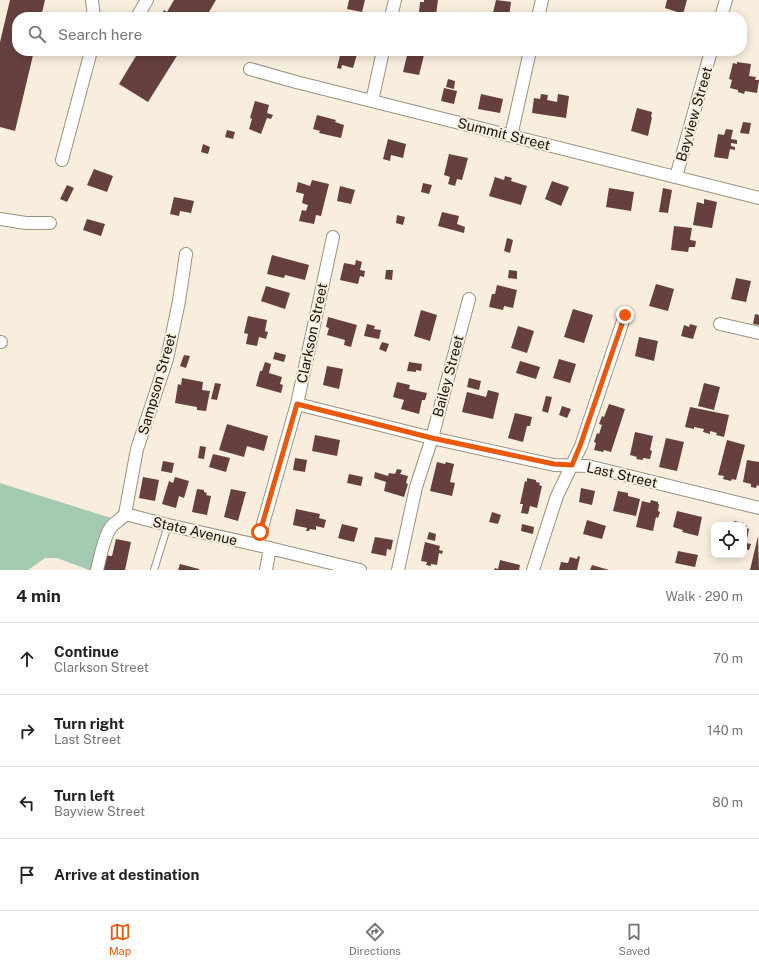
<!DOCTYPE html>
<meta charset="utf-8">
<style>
:root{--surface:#fff;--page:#f2f2f2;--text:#202124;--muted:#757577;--line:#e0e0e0;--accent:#ea580c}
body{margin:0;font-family:"Public Sans",sans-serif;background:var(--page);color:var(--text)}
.controls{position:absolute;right:12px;bottom:12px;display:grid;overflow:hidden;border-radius:8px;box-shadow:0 2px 10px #0003}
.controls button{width:36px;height:36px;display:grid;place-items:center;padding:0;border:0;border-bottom:1px solid var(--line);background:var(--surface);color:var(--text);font:20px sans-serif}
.stop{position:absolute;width:12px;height:12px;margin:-9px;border:3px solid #ea580c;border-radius:50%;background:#fff}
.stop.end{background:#ea580c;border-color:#fff;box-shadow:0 1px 4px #0008}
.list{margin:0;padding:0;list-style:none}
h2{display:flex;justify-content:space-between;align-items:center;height:52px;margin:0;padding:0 16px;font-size:17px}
h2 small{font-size:13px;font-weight:400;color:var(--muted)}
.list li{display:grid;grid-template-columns:26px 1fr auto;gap:12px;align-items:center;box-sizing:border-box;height:72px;padding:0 16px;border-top:1px solid var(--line)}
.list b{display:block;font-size:15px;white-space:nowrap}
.list p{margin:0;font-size:13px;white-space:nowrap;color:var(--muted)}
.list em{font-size:13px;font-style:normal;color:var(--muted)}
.icon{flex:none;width:22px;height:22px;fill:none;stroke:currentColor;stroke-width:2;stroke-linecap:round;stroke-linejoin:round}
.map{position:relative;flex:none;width:759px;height:570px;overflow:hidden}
.search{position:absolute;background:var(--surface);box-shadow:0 2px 10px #0003;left:12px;right:12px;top:12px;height:44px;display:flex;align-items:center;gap:10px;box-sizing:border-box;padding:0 14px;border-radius:16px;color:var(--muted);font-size:15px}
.sheet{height:340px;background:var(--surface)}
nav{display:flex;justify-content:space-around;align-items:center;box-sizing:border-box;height:56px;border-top:1px solid var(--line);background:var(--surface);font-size:11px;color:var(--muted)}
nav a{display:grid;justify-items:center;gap:2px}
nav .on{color:var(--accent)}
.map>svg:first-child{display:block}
.forest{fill:#a4cbb2}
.building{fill:#66403e}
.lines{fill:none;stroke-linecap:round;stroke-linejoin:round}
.service-casing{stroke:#9b9182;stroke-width:8}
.minor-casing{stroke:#9b9182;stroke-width:14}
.service{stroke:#fff;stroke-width:6}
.minor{stroke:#fff;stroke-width:12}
.route{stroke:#ea580c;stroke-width:5}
.labels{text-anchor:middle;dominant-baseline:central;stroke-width:4;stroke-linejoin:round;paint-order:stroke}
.street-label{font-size:14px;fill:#14100b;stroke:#f9eede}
</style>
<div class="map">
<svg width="759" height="570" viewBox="0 0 759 570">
<rect width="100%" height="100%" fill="#f9eede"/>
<!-- forest -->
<path class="forest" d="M0 483 111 518 97 570H89L57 558H45L28 570H0Z"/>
<!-- building -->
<path class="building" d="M10 0H45L41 17H17V51H34L15 131 0 127V42Z
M174 0H216L206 17H160L164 10 167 12Z
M349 0H365L362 12 347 9Z
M424 0H438L436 15 419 12 420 2H424Z
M496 0 511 2 509 17H492Z
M667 0H687L683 14 665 8Z
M139 51H180L148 102 119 84Z
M341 51H358L353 68 342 65 341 69 337 68Z
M408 51H425L419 75 403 72Z
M737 62 751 64 749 76 756 77 755 80H759L757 93 745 91 744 94 738 92V90L730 88 732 80 729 79 733 63 737 64Z
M448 79 455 81 454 89 446 87Z
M444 88 457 91 454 104 441 101Z
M481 94 503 99 500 113 478 109Z
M541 94 548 95 547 100 557 102 558 94 569 96 566 118 532 113 534 98 540 99Z
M255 101 269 105 267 113 273 115 271 119 267 118 261 134 249 129 252 119 250 118Z
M637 108 652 112 651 117H652L648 136 631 131Z
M317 115 336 120 335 122 344 125 341 138 319 133 320 131 313 129Z
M743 122 751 123 749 134 740 133Z
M726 129 733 130 731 139 737 140V144L731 143V146L735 147V150L730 149 728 159 714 157 718 134 724 135Z
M227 130 235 132 233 139 225 137Z
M388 139 406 144 403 158 391 155 390 161 383 159Z
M203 144 210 147 208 154 201 152Z
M449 154 468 158 462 180 457 179 455 186 448 184 450 177 444 175Z
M94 169 113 176 107 192 87 185Z
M505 176 512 178 511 181 527 186 521 205 489 196 495 177 504 180Z
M312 180 329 184 321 216 316 215 314 224 299 221 302 210 306 211 308 205 302 203 304 194 296 192 298 182 310 186Z
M552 181 569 187 561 206 545 199Z
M423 183 432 185 429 194 421 192Z
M67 185 74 188 67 202 60 199Z
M340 186 355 190 351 204 337 201Z
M609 188 634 192 631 211 606 207Z
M663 188 672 190 668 213 659 212Z
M174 197 194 201 191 213 180 211 179 216 170 214Z
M704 199 717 202 712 228 693 225 697 202 704 204Z
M442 212 459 216 457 224 465 227 464 233 438 226Z
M397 215 405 217 403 225 396 223Z
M87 219 105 224 101 236 83 230Z
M674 226 692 228 690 240 696 241 695 247H689L688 252 671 250Z
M507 238 513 240 510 253 504 251Z
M272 255 309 265 305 280 285 275 284 278 267 274Z
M356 260 362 262 360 270 365 271 364 277 360 276 358 284 340 280 344 263 355 265Z
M386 270H393L392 280 385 279Z
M509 270 517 271V279L508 278Z
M736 278 751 281 746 302 731 299Z
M656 284 674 289 668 311 649 306Z
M497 285 517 290 513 308 504 306 503 310 489 307 492 294H495Z
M266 286 290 293 285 309 261 301Z
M573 309 593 315 584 343 564 337Z
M421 310 437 315 430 341 414 336Z
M755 314 759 315V325L753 324Z
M248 316 267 320 265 331 268 332 266 339 259 337 257 346 246 344 248 334 244 333Z
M328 317 357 325 351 347 344 345 345 340 327 335 329 328 326 327Z
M367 324 375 326 374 329 381 330 379 339 364 336Z
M690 324 697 326 693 339 681 336 684 325 689 327Z
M518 326 534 331 527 353 511 348Z
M639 337 658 341 654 361 635 356Z
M382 342 389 344 386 352 379 349Z
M275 352 286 355 284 362 273 359Z
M184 355 190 356 186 368 180 366Z
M559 359 576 364 570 383 553 378Z
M520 361 540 367 536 379 516 373Z
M265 362 271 364 269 373 282 377 280 384 283 385 281 393 256 386 260 371H262Z
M409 362 422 364 421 371 416 370V372L407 371Z
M327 366 343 369 339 389 323 385Z
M182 378 203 382 202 390 210 391 206 411 197 410V407L175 403 178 384 181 385Z
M469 378 481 381 479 390 467 387Z
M397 382 410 385 409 389 427 393 425 400H422L419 414 401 409 404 400 393 397Z
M215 383 221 384 217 400 211 399Z
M704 383 720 387 714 410 698 406Z
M488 390 499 393 493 419 462 412 467 392 486 397Z
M546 396 552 397 548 413 542 411Z
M609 404 625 409 611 452 604 450 603 452 594 450 596 443 594 442 597 433 599 434 602 425 599 424 602 416 604 417Z
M562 406 571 409 567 418 559 415Z
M690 407 729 415 724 437 716 435 717 433 710 431V434L703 432 704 429 694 427V429L685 427Z
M515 413 532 417 530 426H527L523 442 508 438Z
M227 424 268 436 264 451 247 446 244 457 219 450Z
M635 432 653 436 650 450 652 451 650 459 643 458V460L636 459 637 457 630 455Z
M315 435 340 440 337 456 312 451Z
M666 438 684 442 677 471 659 467Z
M727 440 745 445 736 480 732 479 731 481 723 479 724 476 718 475Z
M200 446 206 447 204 459 198 458Z
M213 454 230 458 226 472 209 467Z
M295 458 307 460 305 472 293 470Z
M747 460 759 462V486L757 485 756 488 751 487V484L743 482Z
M163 461 174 463 172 473 161 471Z
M437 462 445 464 446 462 454 464 450 482 455 483 452 496 430 491Z
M397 469 402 470 400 474 408 476 406 483 408 484 404 497 384 491 386 482 374 478 375 472 388 476 389 473 395 474Z
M349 474 363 477 361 486 347 483Z
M143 477 159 480 155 501 139 498Z
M175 477 189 481 184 498 179 496 176 508 162 504 169 481 173 483Z
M527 478 536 480V482L540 483 539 485 542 486 537 508 530 506 528 514 521 513 523 504H520L525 481 527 482Z
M581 488 595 491 592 505 579 502Z
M197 489 204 490V492L207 493 206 495 211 496 207 515 192 512Z
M231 489 246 492 238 521 224 517Z
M618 491 628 493V496L640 499 636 516 613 511Z
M651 500 658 502V504H659L658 511 660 512 658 518 656 517 653 531 636 527 642 501 650 503Z
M296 509 320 514 319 518 326 520 324 528 316 526V530L310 529 309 531H306L307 528 293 525Z
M677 511 702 517 698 536 682 532 683 530 673 527Z
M492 512 501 515 498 524 489 522Z
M587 520 606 526 602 539 583 534Z
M734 521 744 523 743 525H733Z
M342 524 358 528 354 542 338 538Z
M522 524 534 527 533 534 521 531Z
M744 525 747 526 746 528 749 529 746 543 751 544 749 550 744 549Z
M429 532 436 534 435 541 427 539Z
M758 536 759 570H750Z
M375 537 393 540 391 550 387 549 386 556 371 553Z
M116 539 131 542 125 570H100L103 555 112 556Z
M425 542 440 546 439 550 443 551 442 554 439 553 437 565 431 564V566L426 565 427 562 421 561Z
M678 551 698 555 695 567 675 563Z
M578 556 580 557 577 570H559L561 562 568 563 570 557 577 559Z
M500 560 520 565 519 570H494L495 568 498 569Z
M180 564 199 569V570H178Z
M592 565 609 570H590Z"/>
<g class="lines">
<!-- service casing -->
<g class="service-casing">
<path id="service" d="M154 570 168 525"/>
</g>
<!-- minor casing -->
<g class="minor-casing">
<path id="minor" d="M92 0 94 17
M137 17 147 0
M391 17 395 0
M538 17 542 0
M721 17 726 0
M250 69 296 82 759 198
M372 101 383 51
M511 136 530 51
M62 160 91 51
M676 177 711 51
M0 219 26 223H50
M720 324 759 333
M0 342H1
M297 404 432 438 554 465 588 466 759 508
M125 514 168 525 257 545 360 570
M257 545 297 404 333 237
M97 570C100 558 104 536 111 527 115 522 121 520 125 514L137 449 167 359 179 301 186 254
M266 570 270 548
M398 570 416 487 432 438 469 299
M533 570 557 496 581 446 625 315"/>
</g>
<!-- service -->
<use href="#service" class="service"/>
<!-- minor -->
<use href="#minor" class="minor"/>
</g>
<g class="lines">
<!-- route -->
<path class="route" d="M260 532 297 404 432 438 554 464 572 465 580 446 625 315"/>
</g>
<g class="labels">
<!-- street labels -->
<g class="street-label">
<text transform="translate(694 114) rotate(-74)">Bayview Street</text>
<text transform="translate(504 134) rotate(14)">Summit Street</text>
<text transform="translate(312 333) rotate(-78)">Clarkson Street</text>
<text transform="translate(448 376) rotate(-75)">Bailey Street</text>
<text transform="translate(157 384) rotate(-74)">Sampson Street</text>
<text transform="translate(622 475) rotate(13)">Last Street</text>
<text transform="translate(195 531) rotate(13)">State Avenue</text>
</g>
</g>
</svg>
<div class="controls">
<button><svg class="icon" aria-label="locate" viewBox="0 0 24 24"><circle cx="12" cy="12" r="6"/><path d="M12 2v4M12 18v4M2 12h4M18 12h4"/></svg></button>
</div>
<div class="stop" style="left:260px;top:532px"></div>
<div class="stop end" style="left:625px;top:315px"></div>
<div class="search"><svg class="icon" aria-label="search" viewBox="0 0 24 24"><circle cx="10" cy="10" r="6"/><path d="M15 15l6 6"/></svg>Search here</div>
</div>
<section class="sheet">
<h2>4 min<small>Walk · 290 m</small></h2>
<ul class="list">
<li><svg class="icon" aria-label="ahead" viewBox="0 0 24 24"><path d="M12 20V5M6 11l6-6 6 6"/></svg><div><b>Continue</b><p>Clarkson Street</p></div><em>70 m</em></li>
<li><svg class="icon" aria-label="right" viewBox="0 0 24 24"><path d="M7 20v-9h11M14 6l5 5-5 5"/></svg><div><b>Turn right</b><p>Last Street</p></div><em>140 m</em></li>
<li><svg class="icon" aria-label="left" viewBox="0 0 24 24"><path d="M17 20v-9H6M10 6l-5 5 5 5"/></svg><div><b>Turn left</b><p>Bayview Street</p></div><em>80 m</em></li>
<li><svg class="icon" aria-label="arrive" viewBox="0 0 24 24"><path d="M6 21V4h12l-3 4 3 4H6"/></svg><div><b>Arrive at destination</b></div></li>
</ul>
</section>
<nav>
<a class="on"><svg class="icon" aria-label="map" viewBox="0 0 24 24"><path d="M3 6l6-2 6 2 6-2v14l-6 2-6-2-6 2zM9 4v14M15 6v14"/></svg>Map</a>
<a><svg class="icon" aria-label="directions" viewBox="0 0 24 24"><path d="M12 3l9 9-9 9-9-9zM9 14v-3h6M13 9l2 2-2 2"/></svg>Directions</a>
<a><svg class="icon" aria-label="saved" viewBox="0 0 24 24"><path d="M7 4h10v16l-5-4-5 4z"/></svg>Saved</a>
</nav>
